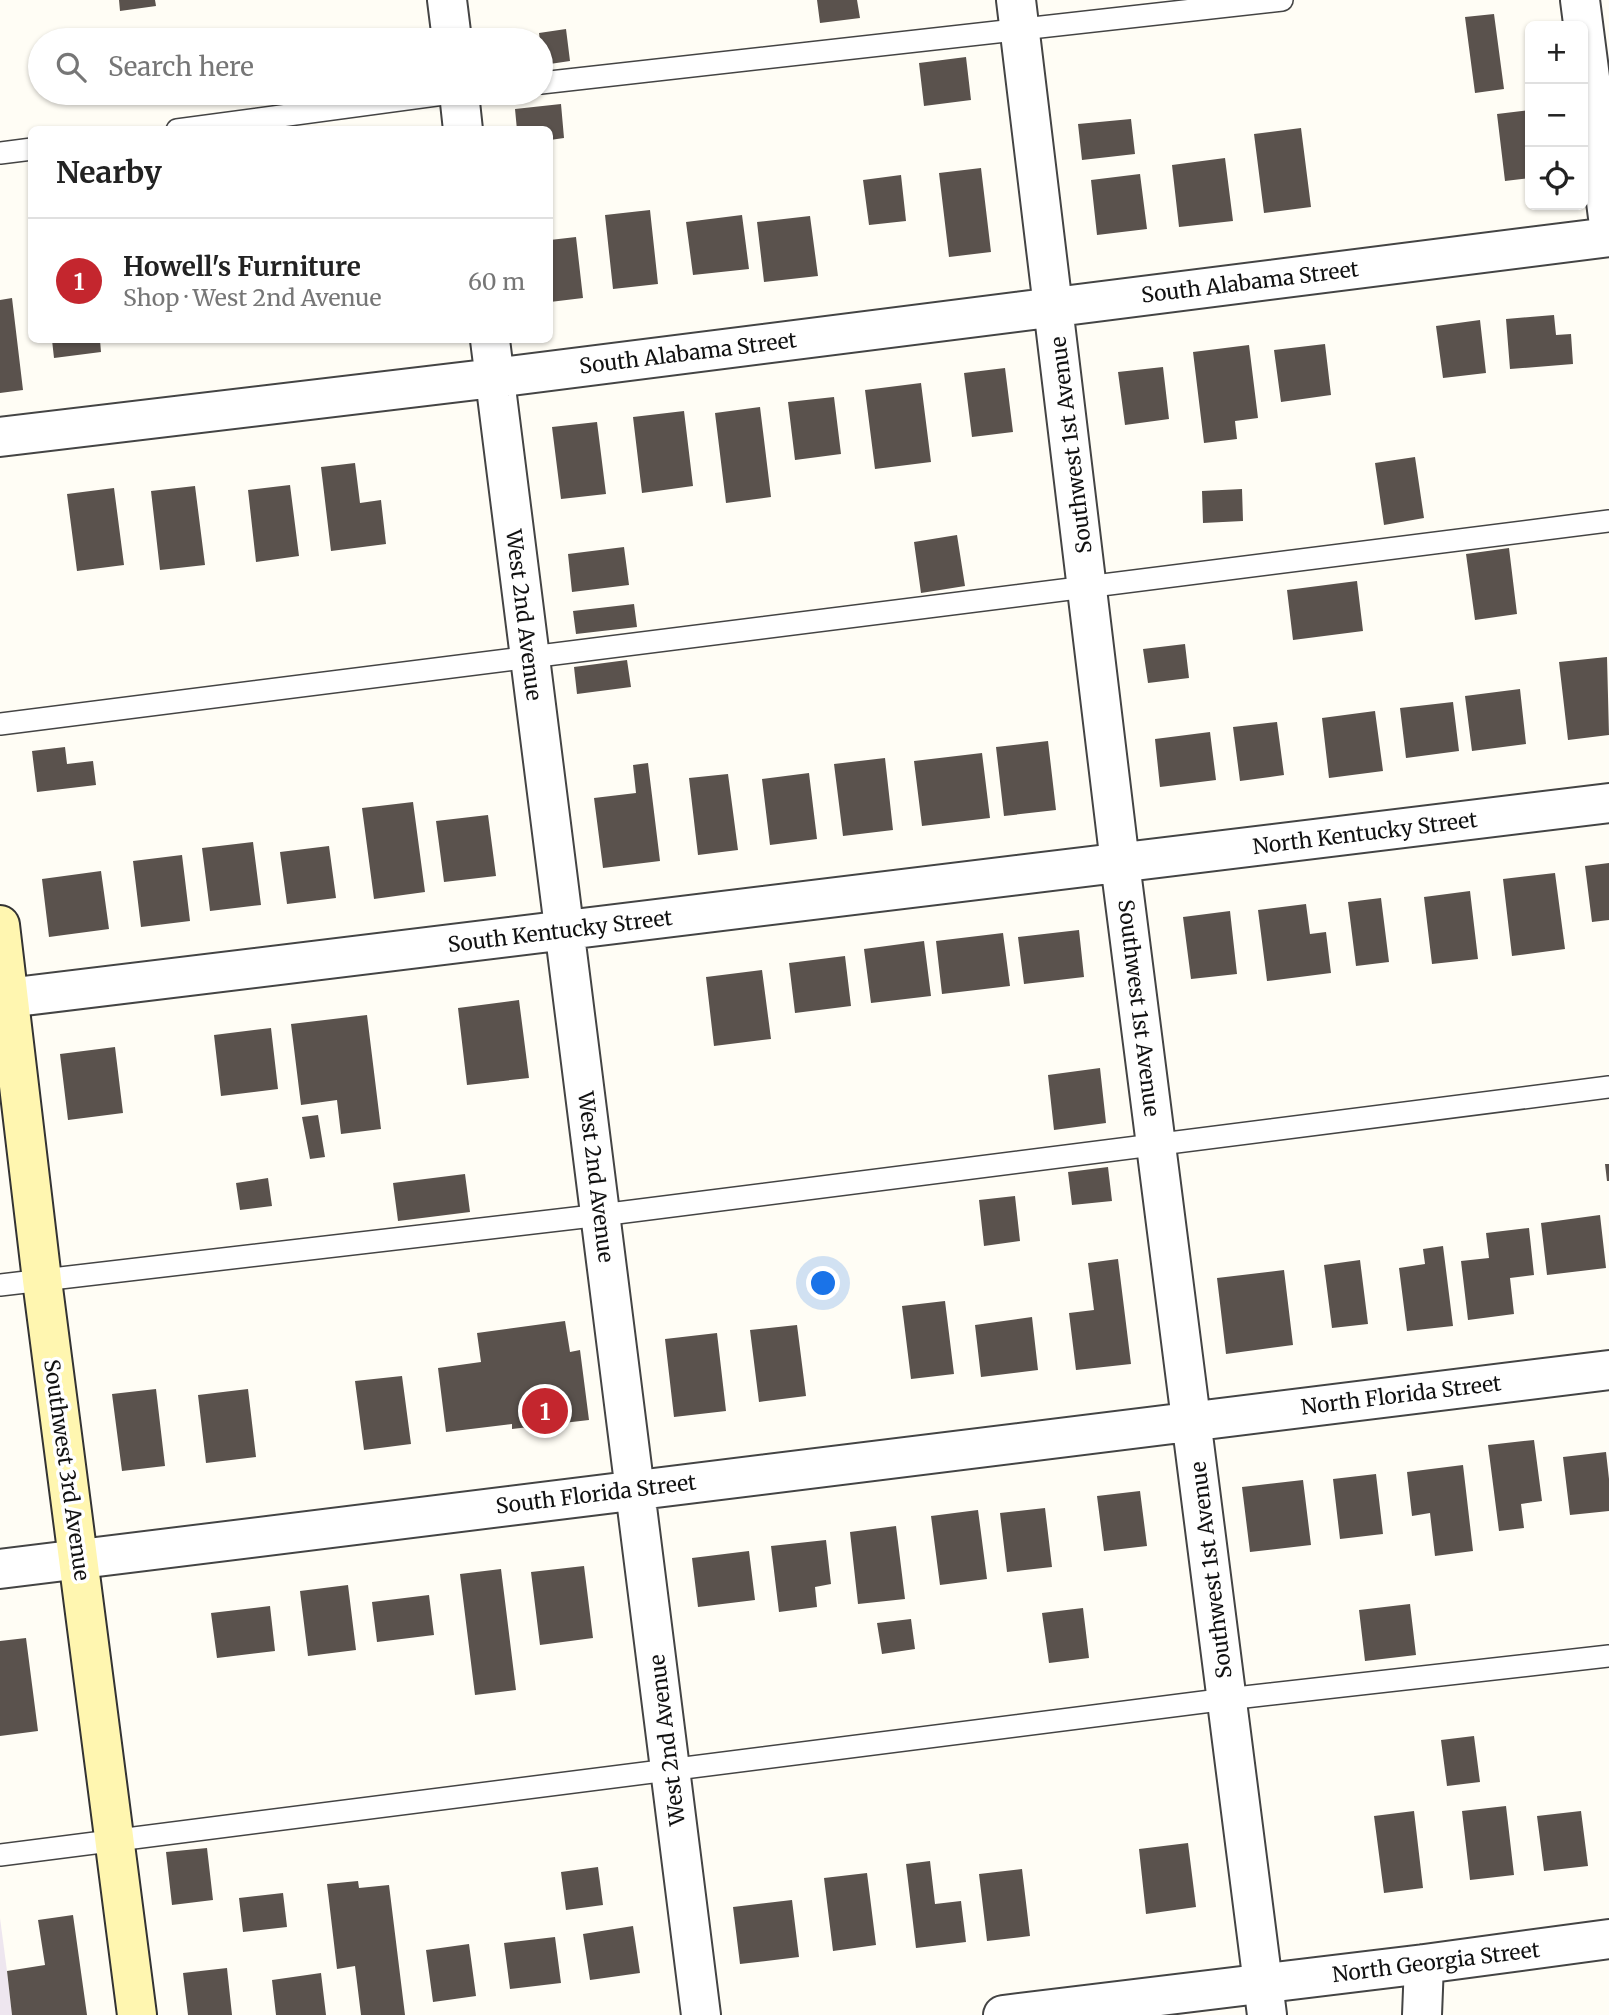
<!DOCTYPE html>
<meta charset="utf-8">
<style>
:root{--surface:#fff;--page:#f6f6f6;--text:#222;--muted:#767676;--line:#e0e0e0;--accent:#c4262e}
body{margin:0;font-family:Merriweather,serif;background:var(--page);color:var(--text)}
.controls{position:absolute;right:21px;top:21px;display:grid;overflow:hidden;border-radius:10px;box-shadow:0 2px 5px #0004}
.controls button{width:63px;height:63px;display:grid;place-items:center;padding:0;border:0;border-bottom:2px solid var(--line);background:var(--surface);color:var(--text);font:35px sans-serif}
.you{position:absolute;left:824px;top:1284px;width:24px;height:24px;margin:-18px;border:5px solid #fff;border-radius:50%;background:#1a73e8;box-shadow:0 0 0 10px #1a73e833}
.badge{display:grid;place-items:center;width:46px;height:46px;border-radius:50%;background:var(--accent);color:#fff;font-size:23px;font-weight:700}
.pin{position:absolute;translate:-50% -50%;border:4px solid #fff;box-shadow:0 2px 7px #0006}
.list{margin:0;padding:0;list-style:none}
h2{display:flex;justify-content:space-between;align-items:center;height:91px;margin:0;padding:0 28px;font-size:30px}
h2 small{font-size:23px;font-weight:400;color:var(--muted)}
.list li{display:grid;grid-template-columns:46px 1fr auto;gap:21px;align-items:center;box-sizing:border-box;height:126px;padding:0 28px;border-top:2px solid var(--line)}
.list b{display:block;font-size:26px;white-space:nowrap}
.list p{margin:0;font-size:23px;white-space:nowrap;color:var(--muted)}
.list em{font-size:23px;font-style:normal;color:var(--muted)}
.icon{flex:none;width:38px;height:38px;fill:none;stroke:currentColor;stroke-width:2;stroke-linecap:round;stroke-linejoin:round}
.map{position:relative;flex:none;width:1609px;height:2015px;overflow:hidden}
.search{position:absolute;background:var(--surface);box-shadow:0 2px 5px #0004;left:28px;top:28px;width:525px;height:77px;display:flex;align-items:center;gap:18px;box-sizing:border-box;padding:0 24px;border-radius:38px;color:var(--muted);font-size:26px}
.panel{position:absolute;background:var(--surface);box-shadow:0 2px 5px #0004;left:28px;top:126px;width:525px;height:217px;border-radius:10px}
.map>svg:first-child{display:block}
.industrial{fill:#eee6ef}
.building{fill:#5a524d}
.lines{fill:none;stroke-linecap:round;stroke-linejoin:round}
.service-casing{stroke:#444;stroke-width:24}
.minor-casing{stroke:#444;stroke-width:42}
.tertiary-casing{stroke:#444;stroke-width:42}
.secondary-casing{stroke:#333;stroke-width:42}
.service{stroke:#fff;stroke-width:21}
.minor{stroke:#fff;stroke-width:38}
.tertiary{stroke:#fff;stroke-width:38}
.secondary{stroke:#fff6b0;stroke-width:38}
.labels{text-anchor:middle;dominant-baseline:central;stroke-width:7;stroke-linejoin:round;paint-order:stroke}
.street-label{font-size:21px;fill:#111;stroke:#fff}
</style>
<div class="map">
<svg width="1609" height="2015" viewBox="0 0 1609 2015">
<rect width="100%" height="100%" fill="#fffdf5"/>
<!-- industrial -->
<path class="industrial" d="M0 1918 7 1971 12 2015H0Z"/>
<!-- building -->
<path class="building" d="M119 0H155L156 6 120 11Z
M817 0H857L860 18 820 23Z
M1494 14 1504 89 1475 93 1465 17Z
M566 29 570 61 543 65 539 33Z
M966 57 971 100 924 106 919 63Z
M561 104 564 138 550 140V130H517L515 109Z
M1530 110V178L1505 181 1497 114Z
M1131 119 1135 154 1082 160 1078 124Z
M1301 128 1311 207 1264 213 1254 134Z
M1225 158 1233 221 1179 227 1172 165Z
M981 168 991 252 949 257 939 173Z
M1140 174 1147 229 1097 235 1091 180Z
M901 175 906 221 869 225 863 180Z
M650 210 658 284 613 289 605 215Z
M742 215 749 269 693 275 686 222Z
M810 216 818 276 764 282 757 222Z
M576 237 583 298 550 302V240Z
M12 298 23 390 0 393V300Z
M1554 315 1556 335 1571 334 1573 364 1510 369 1506 319Z
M1480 320 1486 373 1443 378 1436 326Z
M52 340H100L101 352 54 358Z
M1325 344 1331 395 1281 402 1274 350Z
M1249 345 1258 418 1235 421 1237 439 1204 443 1193 352Z
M1163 367 1169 419 1125 425 1118 372Z
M1005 368 1013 432 972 437 964 373Z
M921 383 931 462 875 469 865 390Z
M834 397 841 454 795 460 788 402Z
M760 407 771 497 726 503 715 413Z
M684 411 693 486 642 493 633 417Z
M597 422 606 494 561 499 552 427Z
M1415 457 1424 518 1384 525 1375 463Z
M355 463 360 503 381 500 386 544 331 551 321 467Z
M290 485 299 556 256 562 248 490Z
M195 486 205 565 160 570 151 491Z
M114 488 124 565 77 571 67 494Z
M1242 489 1243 521 1203 523 1202 491Z
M957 535 965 586 921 593 914 542Z
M624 547 629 585 572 592 568 554Z
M1509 548 1517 614 1475 620 1466 554Z
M1357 581 1363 631 1293 640 1287 590Z
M634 604 637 627 576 634 573 611Z
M1185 644 1189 678 1148 683 1143 649Z
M1607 657 1609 735 1568 740 1559 662Z
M627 660 631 687 577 694 574 667Z
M1520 689 1526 744 1472 751 1465 696Z
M1453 702 1459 751 1406 758 1400 708Z
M1375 711 1383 771 1329 778 1322 718Z
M1277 722 1284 775 1240 781 1233 727Z
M1210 732 1216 780 1160 787 1155 739Z
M1048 741 1056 810 1004 816 996 747Z
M65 747 67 764 93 761 96 785 37 792 32 751Z
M982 753 990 818 922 826 914 761Z
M885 758 893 830 843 836 834 764Z
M648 763 660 861 603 868 594 798 636 793 633 765Z
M809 773 817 839 770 845 762 779Z
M728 774 738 850 698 855 689 778Z
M413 802 425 892 374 899 362 808Z
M488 815 496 876 444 882 436 821Z
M253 842 261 905 210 911 202 848Z
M329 846 336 898 287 904 280 852Z
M182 855 190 921 141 927 133 861Z
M1609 863V920L1592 922 1585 866Z
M101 871 109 929 49 937 42 879Z
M1555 873 1565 949 1512 956 1503 879Z
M1470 891 1478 959 1432 964 1424 897Z
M1381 898 1389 962 1356 966 1348 902Z
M1306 904 1310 934 1326 932 1331 973 1267 981 1258 910Z
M1230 911 1237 974 1191 979 1183 917Z
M1079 930 1084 977 1024 984 1018 937Z
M1003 933 1010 986 942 994 936 941Z
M924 941 931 996 871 1003 864 949Z
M845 956 851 1006 795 1013 789 963Z
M762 970 771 1039 714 1046 706 977Z
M519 1000 529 1078 467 1085 458 1008Z
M367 1015 381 1129 341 1134 337 1100 301 1105 291 1024Z
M271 1028 278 1089 221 1096 214 1035Z
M115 1047 123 1113 68 1120 60 1054Z
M1100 1068 1106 1123 1054 1130 1048 1075Z
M318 1115 325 1157 310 1159 302 1117Z
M1605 1164H1609V1181H1607Z
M1108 1167 1112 1201 1072 1205 1068 1172Z
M465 1174 470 1212 398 1221 393 1183Z
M268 1178 272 1206 240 1210 236 1183Z
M1015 1196 1020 1241 984 1246 979 1200Z
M1600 1215 1606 1268 1547 1275 1541 1223Z
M1529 1228 1534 1275 1510 1278 1514 1314 1468 1320 1461 1261 1489 1258 1486 1233Z
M1443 1246 1453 1326 1407 1331 1399 1268 1425 1264 1423 1249Z
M1118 1259 1131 1364 1076 1370 1069 1313 1094 1310 1088 1263Z
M1360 1260 1368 1324 1332 1328 1324 1265Z
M1284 1270 1293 1345 1226 1354 1217 1278Z
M945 1301 954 1374 911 1379 902 1306Z
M1032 1317 1038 1370 981 1377 975 1325Z
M565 1321 570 1352 580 1350 589 1420 512 1429V1424L446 1432 438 1368 481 1362 477 1333Z
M797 1325 806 1396 759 1402 750 1330Z
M717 1333 726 1411 674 1417 665 1339Z
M402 1376 411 1444 364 1450 355 1381Z
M156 1389 165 1466 122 1471 112 1394Z
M248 1389 256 1457 206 1463 198 1395Z
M1534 1440 1542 1501 1521 1504 1524 1528 1499 1531 1488 1445Z
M1606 1452 1609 1479V1511L1570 1515 1563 1457Z
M1463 1465 1473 1551 1435 1556 1430 1513 1412 1516 1407 1472Z
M1376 1474 1383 1534 1340 1539 1333 1479Z
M1303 1480 1311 1545 1250 1552 1242 1487Z
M1140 1491 1147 1546 1104 1551 1097 1496Z
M1045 1508 1052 1567 1007 1572 1000 1513Z
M978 1510 987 1579 940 1585 931 1516Z
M896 1526 905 1599 858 1604 850 1532Z
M826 1540 831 1584 815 1587 817 1607 779 1612 771 1546Z
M749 1551 755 1600 698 1607 692 1558Z
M584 1566 593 1638 540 1645 531 1572Z
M501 1569 516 1690 475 1695 460 1574Z
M348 1585 356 1650 308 1656 300 1591Z
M429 1595 434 1635 377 1642 372 1602Z
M1410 1604 1416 1655 1365 1661 1359 1610Z
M270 1606 275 1651 217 1658 211 1613Z
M1083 1608 1089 1658 1049 1663 1042 1613Z
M911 1619 915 1649 882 1654 877 1623Z
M26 1638 38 1731 0 1736V1641Z
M1474 1736 1480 1782 1447 1786 1441 1740Z
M1506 1806 1514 1875 1470 1880 1462 1811Z
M1414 1811 1423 1888 1384 1893 1374 1816Z
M1581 1811 1588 1866 1544 1871 1537 1816Z
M1188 1843 1196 1907 1146 1914 1139 1849Z
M207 1848 213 1900 172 1905 166 1852Z
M930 1861 935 1904 961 1901 966 1942 916 1948 906 1864Z
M598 1867 603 1905 566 1910 561 1872Z
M1022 1869 1030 1936 987 1941 979 1874Z
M867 1873 876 1945 833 1951 824 1878Z
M358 1881 359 1888 389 1885 405 2015H361L355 1966 337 1969 327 1884Z
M283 1893 287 1927 243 1932 239 1898Z
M792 1900 799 1957 740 1964 733 1907Z
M73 1915 87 2015H12L7 1971 45 1965 38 1920Z
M633 1926 640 1973 590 1980 583 1934Z
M555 1937 561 1983 510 1989 504 1943Z
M469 1944 476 1996 433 2002 426 1950Z
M227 1968 232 2015H188L183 1973Z
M321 1973 326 2015H276L272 1980Z"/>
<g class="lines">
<!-- service casing -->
<g class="service-casing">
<path id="service" d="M541 83 1282 0
M177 130 451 93
M0 153 32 149
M0 724 1609 521
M0 1285 601 1215 1609 1087
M0 1855 1227 1699 1609 1656"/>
</g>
<!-- minor casing -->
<g class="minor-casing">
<path id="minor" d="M447 0 452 40
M1016 0 1120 863 1267 2015
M1580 0 1609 225
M459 93 463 130
M490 340 701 2015
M0 437 494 378 1609 237
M0 999 1609 803
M0 1569 1609 1370"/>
</g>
<!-- tertiary casing -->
<g class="tertiary-casing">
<path id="tertiary" d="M1003 2015 1424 1964 1609 1939
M1422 2015 1424 1964"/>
</g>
<!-- secondary casing -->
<g class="secondary-casing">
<path id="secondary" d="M0 925 42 1280 137 2015"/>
</g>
<!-- service -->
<use href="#service" class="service"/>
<!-- minor -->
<use href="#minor" class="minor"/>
<!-- tertiary -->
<use href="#tertiary" class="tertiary"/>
<!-- secondary -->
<use href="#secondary" class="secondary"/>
</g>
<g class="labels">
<!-- street labels -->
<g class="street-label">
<text transform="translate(1250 282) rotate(-7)">South Alabama Street</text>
<text transform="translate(688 353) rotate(-7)">South Alabama Street</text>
<text transform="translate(1071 445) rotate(-97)">Southwest 1st Avenue</text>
<text transform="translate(524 615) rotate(83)">West 2nd Avenue</text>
<text transform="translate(1365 833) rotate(-7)">North Kentucky Street</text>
<text transform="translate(560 931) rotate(-7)">South Kentucky Street</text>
<text transform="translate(1139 1008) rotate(83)">Southwest 1st Avenue</text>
<text transform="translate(596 1177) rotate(83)">West 2nd Avenue</text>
<text transform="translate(1401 1395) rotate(-7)">North Florida Street</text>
<text transform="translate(67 1470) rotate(82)">Southwest 3rd Avenue</text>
<text transform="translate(596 1494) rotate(-7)">South Florida Street</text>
<text transform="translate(1211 1570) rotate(-97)">Southwest 1st Avenue</text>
<text transform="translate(667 1740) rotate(-97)">West 2nd Avenue</text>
<text transform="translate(1436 1962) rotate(-7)">North Georgia Street</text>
</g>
</g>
</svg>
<div class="controls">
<button>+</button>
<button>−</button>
<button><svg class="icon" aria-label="locate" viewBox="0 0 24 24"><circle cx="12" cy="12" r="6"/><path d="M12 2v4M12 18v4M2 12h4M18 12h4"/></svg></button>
</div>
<div class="you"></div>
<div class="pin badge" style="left:545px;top:1411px">1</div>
<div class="search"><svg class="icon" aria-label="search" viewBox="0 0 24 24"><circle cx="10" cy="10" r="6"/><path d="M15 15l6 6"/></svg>Search here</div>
<section class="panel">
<h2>Nearby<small></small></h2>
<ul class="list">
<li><span class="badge">1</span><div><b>Howell's Furniture</b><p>Shop · West 2nd Avenue</p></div><em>60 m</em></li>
</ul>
</section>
</div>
